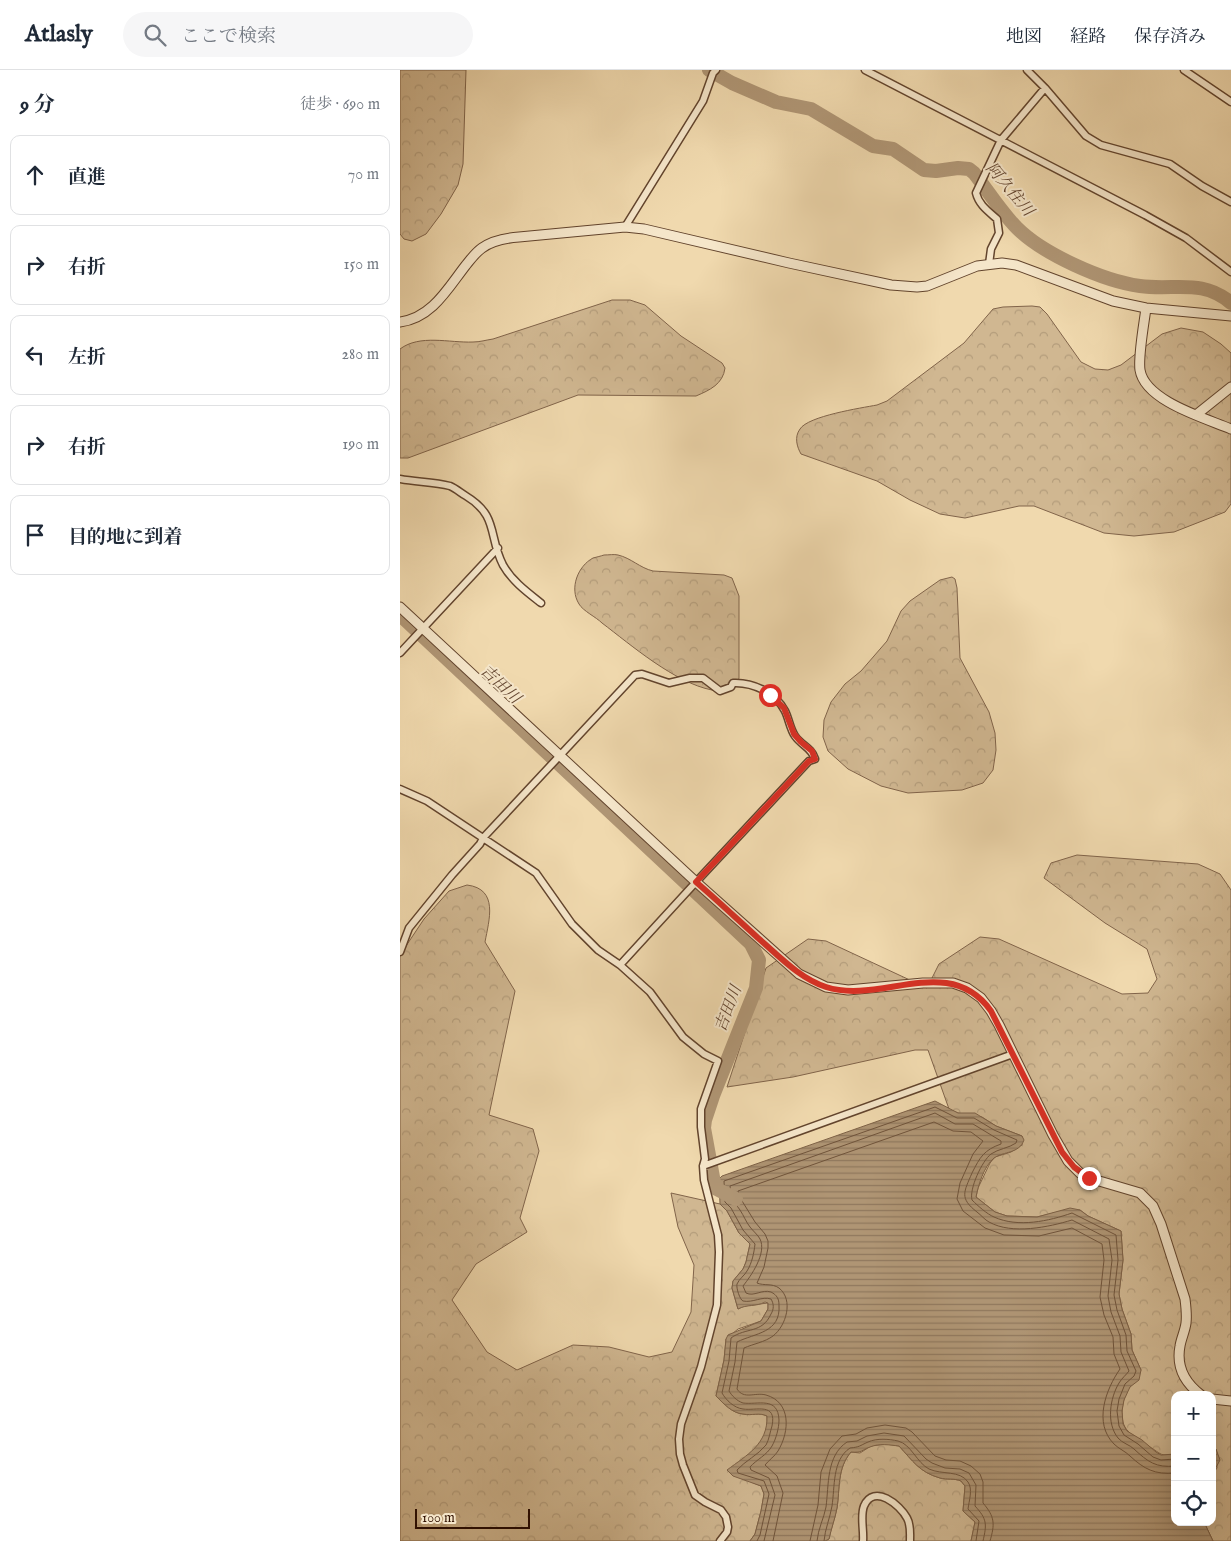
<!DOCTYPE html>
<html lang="ja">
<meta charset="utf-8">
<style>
:root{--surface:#fff;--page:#f6f6f7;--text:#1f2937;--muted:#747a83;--line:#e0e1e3}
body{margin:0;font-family:"IM FELL English","Noto Serif JP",serif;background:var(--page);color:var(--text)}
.controls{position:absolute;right:15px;bottom:15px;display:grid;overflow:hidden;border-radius:10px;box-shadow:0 5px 20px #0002}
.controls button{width:45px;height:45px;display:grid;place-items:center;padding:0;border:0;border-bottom:1px solid var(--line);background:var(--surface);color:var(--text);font:25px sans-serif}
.scale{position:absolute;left:15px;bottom:12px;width:115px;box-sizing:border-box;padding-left:5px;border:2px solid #321202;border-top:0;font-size:14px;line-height:18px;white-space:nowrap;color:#321202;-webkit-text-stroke:4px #f5e6ca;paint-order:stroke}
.stop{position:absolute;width:15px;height:15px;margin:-11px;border:4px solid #d93025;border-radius:50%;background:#fff}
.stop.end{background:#d93025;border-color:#fff;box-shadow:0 1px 5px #0008}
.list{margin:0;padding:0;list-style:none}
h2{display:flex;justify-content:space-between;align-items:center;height:65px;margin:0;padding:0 20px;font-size:21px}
h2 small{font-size:16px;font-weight:400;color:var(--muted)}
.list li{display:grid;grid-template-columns:32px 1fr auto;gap:15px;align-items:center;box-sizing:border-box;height:80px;margin:0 10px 10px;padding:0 10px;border:1px solid var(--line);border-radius:10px}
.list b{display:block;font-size:19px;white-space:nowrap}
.list em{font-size:16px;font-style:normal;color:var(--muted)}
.icon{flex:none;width:28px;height:28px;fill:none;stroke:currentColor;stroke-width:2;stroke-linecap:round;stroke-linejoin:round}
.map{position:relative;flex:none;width:831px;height:1471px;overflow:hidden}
header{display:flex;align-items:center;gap:30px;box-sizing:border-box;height:70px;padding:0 25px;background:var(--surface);border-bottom:1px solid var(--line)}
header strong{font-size:24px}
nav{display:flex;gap:28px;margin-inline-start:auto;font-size:18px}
.search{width:350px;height:45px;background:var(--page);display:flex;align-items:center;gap:12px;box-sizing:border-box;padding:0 18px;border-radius:28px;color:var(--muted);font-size:19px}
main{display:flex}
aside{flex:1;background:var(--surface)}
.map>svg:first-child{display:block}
.forest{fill:url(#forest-crowns);stroke:#81644a}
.water{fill:url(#water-rules);stroke:#7d6146}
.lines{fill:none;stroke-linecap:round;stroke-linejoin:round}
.shore{stroke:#70543b;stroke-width:1}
.river{stroke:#af9574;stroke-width:14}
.minor-casing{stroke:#62442d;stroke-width:9}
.tertiary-casing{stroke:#62442d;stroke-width:11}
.minor{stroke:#f5e6ca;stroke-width:6}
.tertiary{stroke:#f5e6ca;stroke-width:9}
.route{stroke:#d93025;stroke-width:6}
.labels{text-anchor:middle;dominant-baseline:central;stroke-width:4;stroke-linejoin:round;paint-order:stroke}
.water-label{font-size:16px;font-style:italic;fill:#644630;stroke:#f5e6ca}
</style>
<header>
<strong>Atlasly</strong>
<div class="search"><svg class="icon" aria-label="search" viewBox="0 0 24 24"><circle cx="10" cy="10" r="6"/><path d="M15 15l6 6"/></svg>ここで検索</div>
<nav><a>地図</a><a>経路</a><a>保存済み</a></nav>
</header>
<main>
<aside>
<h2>9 分<small>徒歩 · 690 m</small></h2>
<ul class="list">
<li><svg class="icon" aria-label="ahead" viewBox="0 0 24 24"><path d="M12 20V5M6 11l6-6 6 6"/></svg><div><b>直進</b></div><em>70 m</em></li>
<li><svg class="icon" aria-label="right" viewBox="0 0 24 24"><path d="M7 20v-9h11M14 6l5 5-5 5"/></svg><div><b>右折</b></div><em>150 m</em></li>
<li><svg class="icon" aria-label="left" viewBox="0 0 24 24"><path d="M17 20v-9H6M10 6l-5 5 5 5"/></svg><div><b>左折</b></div><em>280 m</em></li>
<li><svg class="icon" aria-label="right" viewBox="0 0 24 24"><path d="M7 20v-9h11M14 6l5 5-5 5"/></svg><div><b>右折</b></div><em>190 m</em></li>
<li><svg class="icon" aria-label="arrive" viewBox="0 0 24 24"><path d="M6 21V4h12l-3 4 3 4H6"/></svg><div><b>目的地に到着</b></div></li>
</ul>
</aside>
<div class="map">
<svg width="831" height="1471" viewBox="0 0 831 1471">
<defs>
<pattern id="forest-crowns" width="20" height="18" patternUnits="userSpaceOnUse" patternTransform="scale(1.25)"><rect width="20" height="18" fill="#d0b791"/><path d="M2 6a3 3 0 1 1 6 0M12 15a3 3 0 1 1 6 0" fill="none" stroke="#b39c7b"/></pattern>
<pattern id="water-rules" width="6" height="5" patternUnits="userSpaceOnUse" patternTransform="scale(1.25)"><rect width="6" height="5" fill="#af9574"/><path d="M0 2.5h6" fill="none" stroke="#8f785d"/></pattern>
</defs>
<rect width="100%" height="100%" fill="#f0d9ae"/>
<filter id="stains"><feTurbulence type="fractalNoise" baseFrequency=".004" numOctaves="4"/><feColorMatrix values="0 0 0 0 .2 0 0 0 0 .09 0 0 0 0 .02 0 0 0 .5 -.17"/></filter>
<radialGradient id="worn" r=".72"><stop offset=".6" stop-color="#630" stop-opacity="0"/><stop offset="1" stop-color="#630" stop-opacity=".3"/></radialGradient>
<!-- forest -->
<path class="forest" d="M0 0H66L63 94 58 115 41 144 26 164 12 171 4 169 0 164Z
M212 230H230L245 235 281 266 322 293 325 298C323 314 310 320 296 326L178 325 8 388H0V279C20 264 49 273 73 272 80 272 86 270 93 269Z
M632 236 640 237 647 244 681 292 695 299 708 300 721 295 762 264 781 258 803 262 821 274 831 283V434L825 442 774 462 734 466 704 463 634 436H619L565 448 540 444 510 430 477 411 401 384C397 377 394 367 400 359 408 346 461 338 477 335L487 331 564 273 593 239 603 237Z
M204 485C209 485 214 484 218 485 231 488 240 498 253 501L324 505 332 508 339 526V608L337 615C328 620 322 622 312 620 275 613 231 575 202 553 196 547 183 541 179 534 169 518 178 496 193 488 197 487 201 486 204 485Z
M552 507 555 509 557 518 560 588 589 642 595 663 596 680 593 700 583 713 562 720 508 723 481 716 448 699 428 681 423 667 424 650 431 632 445 614 461 601 487 571 501 541 510 531 540 510Z
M677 785 798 794 820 804 831 820V1471H813L804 1452H812V1405L817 1398 816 1379 812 1378V1325H775V1384C762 1388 760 1383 750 1377 744 1373 733 1367 728 1361 718 1352 722 1327 730 1316 734 1311 738 1306 741 1300L732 1280 731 1264 722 1239 719 1224 723 1190 721 1161 688 1146 680 1140H666L637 1147 607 1146 595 1142 576 1127 578 1118 590 1093 595 1087 611 1082 622 1075V1066L596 1056 582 1047 558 1043 549 1039 528 980H515L393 1007 327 1017 366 898 408 869 426 871 527 918 539 894 580 867 599 869 722 924 748 923 757 909 747 879 705 853 644 808 651 793Z
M67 815C99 819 89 850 85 872L115 921 89 1045 133 1059 139 1081 120 1148 127 1162 76 1194 52 1230 87 1282 117 1300 173 1275 209 1277 249 1287 272 1282 291 1242 294 1195 278 1157 271 1123 320 1134 327 1141 339 1163 350 1174 346 1192 343 1199 333 1211 332 1218 338 1239 344 1236 368 1233V1239L361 1251 338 1259 326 1269 324 1290 316 1326C324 1334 332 1343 343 1344 352 1346 359 1342 367 1346 368 1361 364 1370 353 1380L351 1412 361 1416 364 1424 361 1441 355 1464 350 1471H0V885L24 849 49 821Z
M486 1374 499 1376C513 1391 519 1402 540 1408 547 1410 554 1408 561 1411L565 1416 563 1441 575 1452 571 1471H425L429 1469C431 1459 435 1448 437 1438 440 1419 437 1398 451 1382L460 1383 471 1376Z"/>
<!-- water -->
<path class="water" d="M535 1031 558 1043H575L596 1056 622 1066 624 1070C619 1084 604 1081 594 1088 584 1096 578 1116 576 1127L595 1142 607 1146 637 1147 670 1138 680 1140 688 1146 721 1161 723 1190 719 1224 722 1239 731 1264 732 1280 741 1300 739 1310 730 1317 724 1330 722 1341 723 1354 727 1361 742 1370 756 1382 761 1385 775 1384V1452H804L813 1471H571L575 1452 563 1441 565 1416 561 1411C554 1408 547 1410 540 1408 519 1402 513 1391 499 1376 490 1375 479 1373 470 1377 461 1380 463 1383 451 1382 437 1398 440 1419 437 1438 435 1449 431 1459 429 1469L425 1471H350L355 1464 361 1441 364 1424 361 1416 333 1406 327 1400C347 1385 368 1374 367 1346 359 1342 352 1346 343 1344 332 1343 324 1334 316 1326L324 1290 326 1269 328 1265 361 1251 368 1239V1233L365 1232C356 1237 347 1234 338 1239L332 1218 333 1211 343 1199 346 1192 350 1174 339 1163 327 1141 320 1134 319 1109 322 1106Z
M812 1378 816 1379 820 1390 812 1405Z"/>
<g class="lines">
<!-- shore -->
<path class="shore" d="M357 1471 360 1465 369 1424 364 1411 338 1403 337 1400C345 1391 358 1385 366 1375 369 1370 370 1362 372 1356 377 1332 356 1341 343 1339 334 1338 326 1330 322 1323L329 1291 331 1268C346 1257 362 1264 371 1244 374 1239 374 1234 371 1229 362 1226 353 1233 343 1231 340 1230 336 1218 337 1214 339 1209 345 1205 347 1201 352 1193 354 1183 355 1174L343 1160 331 1138 325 1132 324 1111 535 1037 557 1048H574L594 1060 617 1070 616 1073C609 1078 598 1079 591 1084 582 1091 569 1119 572 1130 578 1136 587 1144 594 1147 618 1158 649 1151 672 1143L716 1165 718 1190 714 1225 717 1240 726 1265 727 1281 736 1301 734 1306 725 1314 719 1329 717 1341 719 1356 724 1365 738 1374 753 1387 761 1390 775 1389
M364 1471 375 1425 369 1408 351 1400 350 1397C356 1390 367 1385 372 1376 376 1369 379 1358 379 1350 378 1326 358 1335 343 1333 337 1331 332 1326 329 1321L335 1292 337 1272C355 1263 381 1263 379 1235 379 1229 377 1225 371 1222 362 1219 354 1227 346 1223L343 1216C351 1206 367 1183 360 1169 358 1165 353 1161 350 1157 346 1152 344 1146 340 1140 333 1130 331 1129 330 1116L535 1043 555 1054H573L601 1071V1074C584 1080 580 1087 572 1103 564 1122 559 1128 577 1142 581 1145 585 1150 589 1152 612 1165 649 1157 672 1150L709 1169 712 1190 708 1226 711 1242 720 1266 721 1282 729 1301C726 1305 722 1308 719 1313 710 1328 706 1353 718 1368 722 1373 730 1375 734 1379 748 1392 756 1398 775 1396
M373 1471 383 1423 377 1406 365 1395C369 1390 375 1386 378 1381 390 1361 391 1332 366 1325 355 1322 344 1330 337 1319L344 1278C353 1274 365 1272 373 1266 386 1256 394 1230 379 1218 372 1213 364 1216 357 1213L364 1197 368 1178V1171L365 1164 355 1152 339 1126 338 1121 534 1052 553 1061 571 1062 583 1071 573 1084 560 1113 557 1129 563 1141 585 1158 604 1165 639 1166 672 1158 702 1174 704 1190 700 1227 704 1245 713 1267 714 1284 720 1299C706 1319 693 1353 714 1374 719 1379 725 1381 730 1386 744 1399 755 1405 775 1403
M410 1471 418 1435 421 1402 430 1379 442 1366 456 1364 467 1358 485 1355 506 1358 512 1362 535 1386 546 1390 560 1391 571 1396 580 1404 583 1412V1433C595 1447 595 1454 590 1471
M417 1471C418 1459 424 1448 426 1437 429 1415 426 1386 447 1372L457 1371 467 1366 484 1363 504 1366 526 1389 532 1393 545 1398 560 1399 569 1403 576 1415 575 1436C587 1449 587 1454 583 1471
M424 1471C425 1459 430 1448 432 1436 435 1417 432 1390 450 1378 460 1377 459 1376 468 1372 477 1368 489 1369 498 1371 511 1374 517 1393 529 1399 542 1405 560 1400 568 1412 573 1419 569 1431 568 1439L579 1451 576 1471"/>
<!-- river -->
<path class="river" d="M309 0 332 13 376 32 411 39 473 76 493 79 524 100 536 101 558 98 569 99 574 103C588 121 601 142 617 158 643 184 703 211 740 216 774 221 802 208 831 233
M0 545 351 874 359 890 356 918 313 1026 305 1050 304 1058 315 1118 336 1129"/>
<!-- minor casing -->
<g class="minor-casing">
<path id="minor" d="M465 0 745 145 786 168 831 202
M627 0 645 18 686 66 701 75 770 94 802 116 831 132
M784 0 831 32
M225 157 303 31 313 3 316 0
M589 194 591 179 599 163 597 149C588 141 579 135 576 123L601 70 645 18
M0 409C16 412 34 412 50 416 55 418 61 423 66 426 99 446 88 466 103 495 112 511 127 522 141 533
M0 583 98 478
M0 719 27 731 136 803 172 854 198 880 220 895 250 922 283 967 304 984 318 991 301 1039V1057L305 1089 303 1096 304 1110 318 1165 319 1182 317 1235 301 1297 281 1354 279 1369 280 1384 283 1395 295 1425 305 1432 321 1440 326 1447 328 1457 327 1462 320 1471
M0 882 9 858 52 805 80 774 83 768 235 605 242 604 269 613 290 608H303L320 621 331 617 333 613C353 612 376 623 385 641 389 649 390 659 395 666 402 676 411 677 415 689L409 691 296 812 220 895
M303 1096 613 984
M463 1471C464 1460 460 1446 464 1436 474 1413 500 1435 507 1448 511 1455 510 1463 510 1471"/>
</g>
<!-- tertiary casing -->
<g class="tertiary-casing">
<path id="tertiary" d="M746 238C744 254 738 286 740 300 745 331 805 348 831 359
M0 252C32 248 48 218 66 195 71 189 75 183 82 178 93 170 106 168 119 167L225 157 244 159 389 193 491 215 517 217 527 216 577 196 602 193 616 195 713 231 746 238 831 246
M796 345 831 317
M0 537 296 812 399 904 426 917 448 920 523 913H553L567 918 581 928 591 941 599 955 653 1065 668 1091 680 1103 689 1108 740 1123 753 1136 761 1154 785 1229C786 1237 787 1245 786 1253 785 1261 781 1269 780 1276 776 1297 785 1313 801 1325
M812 1329 831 1331"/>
</g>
<!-- minor -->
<use href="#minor" class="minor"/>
<!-- tertiary -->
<use href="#tertiary" class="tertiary"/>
</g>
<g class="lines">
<!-- route -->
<path class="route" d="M370 625 384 638 394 664 401 672 412 681 415 689 409 691 296 812C317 830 337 849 358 868 379 886 399 908 426 917 481 935 549 882 591 941L662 1082 674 1097 689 1108"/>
</g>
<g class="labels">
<!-- water labels -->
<g class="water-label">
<text transform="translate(609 120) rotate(50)">阿久住川</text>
<text transform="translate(100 615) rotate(43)">吉田川</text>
<text transform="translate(329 939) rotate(-69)">吉田川</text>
</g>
</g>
<rect width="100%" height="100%" filter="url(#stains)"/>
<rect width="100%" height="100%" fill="url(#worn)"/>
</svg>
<div class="controls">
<button>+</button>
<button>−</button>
<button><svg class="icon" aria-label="locate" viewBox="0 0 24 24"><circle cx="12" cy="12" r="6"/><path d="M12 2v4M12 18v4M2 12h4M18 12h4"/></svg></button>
</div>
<div class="scale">100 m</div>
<div class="stop" style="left:370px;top:625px"></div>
<div class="stop end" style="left:689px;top:1108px"></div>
</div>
</main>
